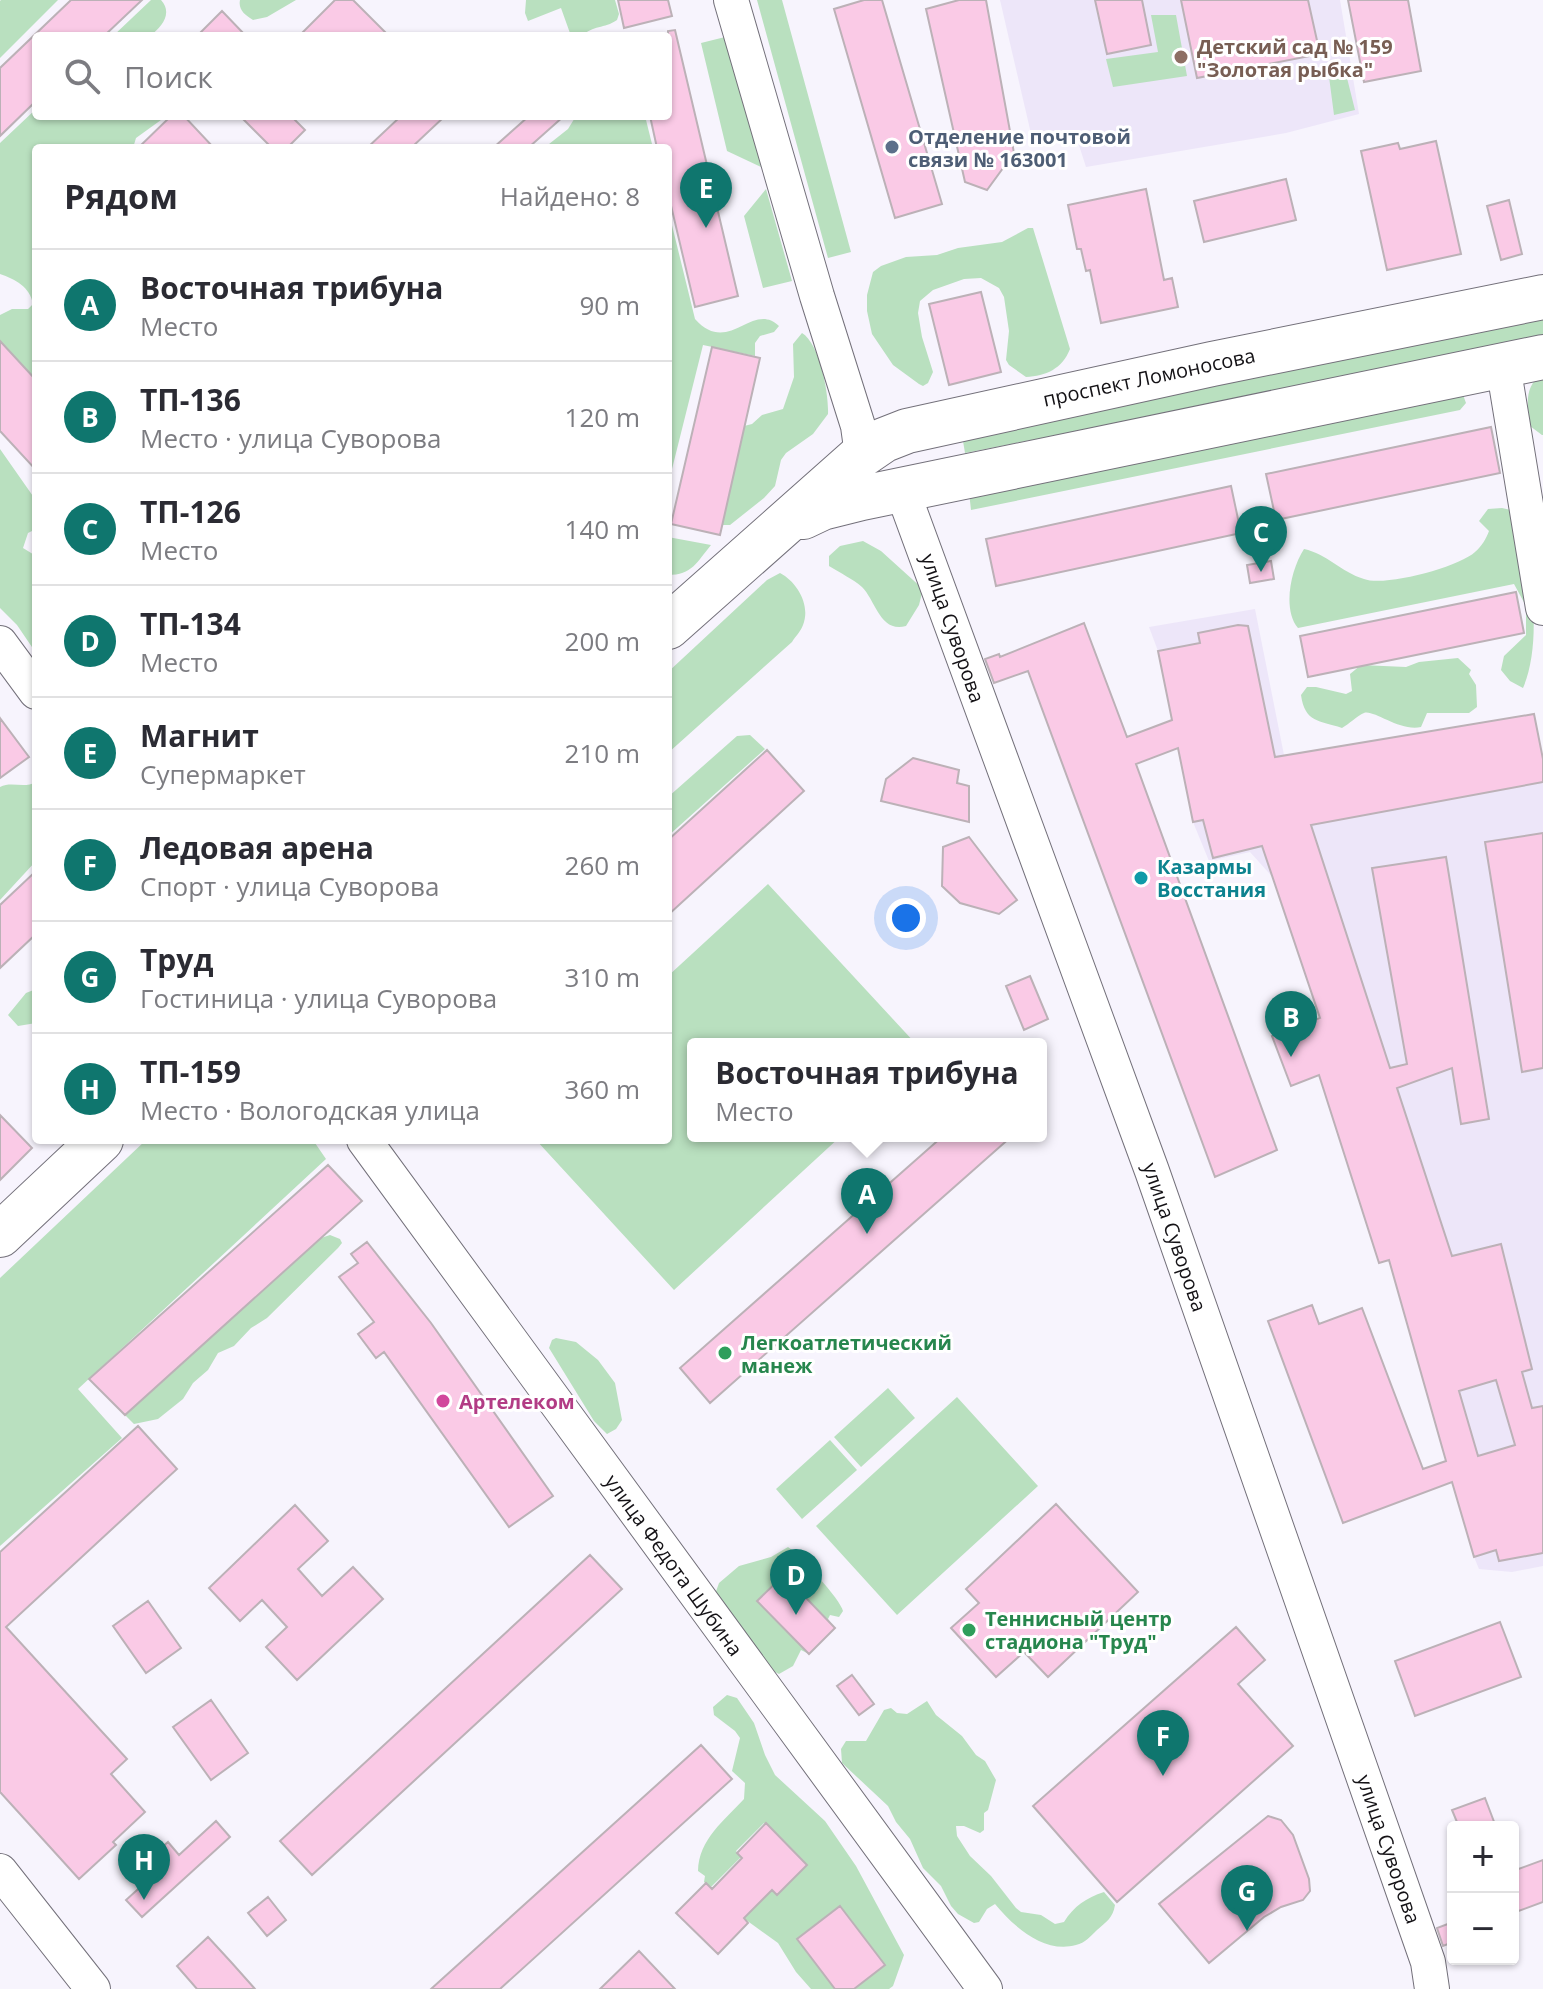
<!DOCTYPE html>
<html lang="ru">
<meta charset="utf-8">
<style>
:root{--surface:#fff;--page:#f2f2f3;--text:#2b2b33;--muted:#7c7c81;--line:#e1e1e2;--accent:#0f766e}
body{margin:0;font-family:"Open Sans",sans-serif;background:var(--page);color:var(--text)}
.controls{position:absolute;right:24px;bottom:24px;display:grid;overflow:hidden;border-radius:8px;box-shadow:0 2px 6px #0004}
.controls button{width:72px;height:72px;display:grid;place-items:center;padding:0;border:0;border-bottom:2px solid var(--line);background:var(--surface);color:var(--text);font:40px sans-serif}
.you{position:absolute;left:906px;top:918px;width:28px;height:28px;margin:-20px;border:6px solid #fff;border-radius:50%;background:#1a73e8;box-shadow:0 0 0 12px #1a73e833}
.badge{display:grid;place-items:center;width:52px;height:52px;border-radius:50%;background:var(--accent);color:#fff;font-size:26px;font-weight:700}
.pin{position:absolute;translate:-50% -66px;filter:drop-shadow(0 2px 4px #0008)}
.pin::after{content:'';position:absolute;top:42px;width:28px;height:24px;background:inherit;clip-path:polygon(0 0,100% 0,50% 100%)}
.popup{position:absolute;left:687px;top:1038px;width:360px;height:104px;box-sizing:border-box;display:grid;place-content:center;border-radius:8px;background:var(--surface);filter:drop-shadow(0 2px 6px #0005);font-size:26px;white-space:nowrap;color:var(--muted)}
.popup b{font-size:30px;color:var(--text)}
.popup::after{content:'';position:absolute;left:50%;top:100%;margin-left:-16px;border:16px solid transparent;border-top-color:var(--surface)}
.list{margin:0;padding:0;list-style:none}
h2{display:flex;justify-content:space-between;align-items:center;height:104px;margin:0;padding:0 32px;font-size:34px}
h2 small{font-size:26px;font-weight:400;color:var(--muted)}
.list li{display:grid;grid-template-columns:52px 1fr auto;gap:24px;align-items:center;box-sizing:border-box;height:112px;padding:0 32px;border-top:2px solid var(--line)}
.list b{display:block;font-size:30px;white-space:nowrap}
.list p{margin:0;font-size:26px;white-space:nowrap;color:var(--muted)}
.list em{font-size:26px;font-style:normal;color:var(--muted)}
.icon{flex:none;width:44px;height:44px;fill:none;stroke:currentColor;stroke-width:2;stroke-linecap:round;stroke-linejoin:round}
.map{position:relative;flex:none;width:1543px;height:1989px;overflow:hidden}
.search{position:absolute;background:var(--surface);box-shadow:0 2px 6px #0004;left:32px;top:32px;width:640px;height:88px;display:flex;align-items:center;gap:20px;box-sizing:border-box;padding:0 28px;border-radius:8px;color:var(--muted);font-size:30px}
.panel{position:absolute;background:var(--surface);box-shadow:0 2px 6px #0004;left:32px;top:144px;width:640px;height:1000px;border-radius:8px}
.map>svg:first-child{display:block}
.built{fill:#ede6f9}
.green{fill:#b9e0bf}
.building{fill:#facae6;stroke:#bcb1b7;stroke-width:2;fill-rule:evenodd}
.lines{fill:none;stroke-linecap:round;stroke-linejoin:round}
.minor-casing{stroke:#73707a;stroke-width:36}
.major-casing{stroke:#73707a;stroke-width:46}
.minor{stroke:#fff;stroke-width:34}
.major{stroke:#fff;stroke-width:44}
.education-dot{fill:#8d6e63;stroke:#fff;stroke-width:3}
.service-dot{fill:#5c6f8a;stroke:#fff;stroke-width:3}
.culture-dot{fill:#0f9aa8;stroke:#fff;stroke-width:3}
.leisure-dot{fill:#2e9e5b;stroke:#fff;stroke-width:3}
.hotel-dot{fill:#d1479c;stroke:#fff;stroke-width:3}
.labels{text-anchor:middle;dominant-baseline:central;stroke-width:6;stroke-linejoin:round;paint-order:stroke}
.education-label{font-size:20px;font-weight:bold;fill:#785e54;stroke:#fff;text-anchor:start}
.service-label{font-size:20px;font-weight:bold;fill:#4e5e75;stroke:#fff;text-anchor:start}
.street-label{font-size:20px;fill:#141216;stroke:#fff}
.culture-label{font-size:20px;font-weight:bold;fill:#0d838f;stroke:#fff;text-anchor:start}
.leisure-label{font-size:20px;font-weight:bold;fill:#27864d;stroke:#fff;text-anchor:start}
.hotel-label{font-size:20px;font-weight:bold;fill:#b23c85;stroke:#fff;text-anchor:start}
</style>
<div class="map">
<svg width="1543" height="1989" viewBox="0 0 1543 1989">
<rect width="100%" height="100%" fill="#f7f4fd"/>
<!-- built -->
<path class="built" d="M1000 0H1340L1359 114 1286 133 1086 167 1075 133 1032 138Z
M1255 609 1284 755 1534 714 1543 759V1566L1512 1572 1479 1569 1474 1557 1389 1261 1379 1263 1326 1099 1344 1092 1276 881 1250 852 1209 861 1193 822 1158 651 1149 627Z"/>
<!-- green -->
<path class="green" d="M1 0H58L0 58V1Z
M151 0H161C173 13 162 27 150 36H113Z
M240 0H296L267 17 253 20C245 15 238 10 240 0Z
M526 0H615L619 14 617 20C604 29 593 25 582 36H571L561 8 528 21 525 13Z
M757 0H782L851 252 828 258Z
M1151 15H1176L1187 76 1113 87 1106 59 1158 52Z
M729 36 761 167 727 151 701 43Z
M1344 66 1355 110 1334 115 1328 69Z
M36 109V116H159L161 120 136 138 133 148H36V380L0 343V315L12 309H28L33 304C30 287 15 279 0 274V143Z
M576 116H645L653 148H544L568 129Z
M766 189 792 281 763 288 744 216Z
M668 209 695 319C729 357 752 300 779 326L774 332 760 336 755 343V356L703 345 668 485Z
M1028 228H1033L1070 349C1062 369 1046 376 1026 377L1009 365 1006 360 1009 331 1004 297 999 288 981 278 964 279 933 290 920 301 918 313 922 337 933 372 928 383 923 386 919 384 893 365 872 334 867 311V295L873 272 881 266 906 257 937 255 958 248 1002 242Z
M1543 309V340L965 453 960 423Z
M802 333C820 344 829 394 828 414L813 434 786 453 781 460 775 486 764 498 730 525H722L741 432 744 426 752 424 762 415 783 409 794 377 793 344Z
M1543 372V435H1542L1530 426C1527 403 1524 387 1543 372Z
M1462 392 1466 403 1460 410 971 510 969 492Z
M0 449 35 499 36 529 28 533 23 548 36 556V653L17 625 0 608Z
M1502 508 1515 511C1532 563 1543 642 1523 688L1510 681 1501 670 1504 656 1526 635V606L1514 584 1298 628C1282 609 1291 569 1304 549 1327 554 1341 572 1364 579 1385 587 1459 567 1475 552 1482 546 1486 539 1489 531L1479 521 1488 509Z
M668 537 711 545C697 562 692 575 668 575Z
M863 541 881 551 923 589 919 605 906 626C880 633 876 601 862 587 853 579 840 573 829 566V556L840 546Z
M780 573C797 582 811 605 803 625 801 631 795 637 792 642L668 753V672L767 580Z
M1458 658 1471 670 1469 674 1476 685 1477 707 1469 713H1427L1421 727C1400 732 1373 709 1364 713 1357 716 1349 724 1342 728 1319 720 1305 723 1301 695L1307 687H1316L1346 694 1352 691 1350 674 1361 665 1406 667 1419 662Z
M750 735 765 749 668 836V797L737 736Z
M36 782V861L0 900V787C12 781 24 789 36 782Z
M768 884 916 1044H693V1136H841L674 1290 536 1140H668V976Z
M36 989V1023L18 1026 8 1015 26 993Z
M146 1140H313L326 1159 78 1389 122 1438 0 1546V1278Z
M330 1235 340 1239 342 1243 338 1248 267 1318 251 1328 234 1346 218 1353 208 1370 193 1383 183 1399 158 1419 134 1424 125 1415 318 1239Z
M556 1338 576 1342 598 1360 615 1383 622 1420 616 1429 607 1434 594 1421 549 1348 552 1340Z
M888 1388 915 1418 861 1467 834 1437Z
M957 1397 1038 1486 897 1615 816 1526Z
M830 1440 857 1470 802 1519 776 1489Z
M788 1547C799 1554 841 1600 843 1611L839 1617 830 1615 828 1619 835 1628 809 1654 801 1650 793 1666 779 1674 773 1671 713 1600 719 1583 739 1566 771 1557Z
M727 1695 737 1698 754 1723 765 1755 775 1775 825 1821 856 1866 904 1955 893 1986 889 1989H811L796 1972 778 1943 742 1917 770 1889 776 1894 805 1864 764 1823 736 1851 741 1857 710 1888 704 1882 705 1876 698 1871C699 1839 724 1821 744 1799L745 1783 732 1771 740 1738 735 1731 714 1715 713 1707Z
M927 1701 936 1715 962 1736 976 1755 985 1761 996 1780 988 1810 984 1813V1830L980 1833 964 1826H956L957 1836 970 1856 991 1876 1016 1908 1021 1912 1041 1915 1055 1924 1064 1922C1074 1906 1086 1898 1104 1892L1115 1905C1113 1918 1106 1922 1097 1930 1091 1936 1085 1943 1076 1945 1044 1954 1013 1926 995 1904L987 1909 979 1922 974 1923 958 1914 951 1906 941 1886 923 1868 910 1839 896 1822 888 1806 842 1763 841 1749 846 1741H866L884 1710 891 1708 897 1713 907 1714Z"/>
<!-- building -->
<path class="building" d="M71 0H142L104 36H36V101L0 136V68Z
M335 0H353L389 36H299Z
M618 0H668L672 16 624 28Z
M864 0H882L942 204 895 218 834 9Z
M959 0H986L1014 153 987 190 965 182 926 9Z
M1095 0H1142L1151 45 1107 54Z
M1181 0H1308L1320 54 1197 78Z
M1348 0H1408L1421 71 1364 82Z
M222 11 246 36H197Z
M675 30 738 296 695 307 668 193V148H657L650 116H668V31Z
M171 116H184L214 148H138Z
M240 116H291L305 130 287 148H272Z
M401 116H445L411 148H367Z
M529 116H564L528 148H493Z
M1436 141 1461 254 1387 270 1361 151 1398 143 1400 149Z
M1286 179 1296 220 1204 242 1194 201Z
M1146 189 1164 280 1172 278 1178 307 1101 323 1090 270 1086 271 1081 249H1077L1068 205Z
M1509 200 1522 254 1501 260 1487 206Z
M981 292 1001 372 949 385 929 304Z
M0 341 36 380V470L0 431Z
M712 347 760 358 720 535 671 524Z
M1491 427 1500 473 1276 520 1266 474Z
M1231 486 1241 533 996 586 986 539Z
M1271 561 1274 579 1250 583 1247 565Z
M1516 592 1524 633 1308 677 1300 636Z
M1084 623 1127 737 1172 720 1158 651 1200 643 1198 633 1238 625 1248 626 1275 757 1534 714 1543 759V782L1311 825 1390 1068 1407 1064 1372 868 1446 857 1489 1119 1461 1124 1452 1068 1397 1088 1452 1256 1501 1244 1532 1369 1522 1372 1532 1408 1543 1406V1553L1499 1561 1496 1550 1474 1557 1452 1482 1343 1523 1268 1321 1312 1305 1319 1324 1362 1308 1423 1469 1446 1461 1389 1260 1379 1263 1319 1075 1291 1086 1272 1036 1320 1018 1262 846 1213 858 1203 820 1193 822 1178 748 1136 764 1277 1150 1215 1177 1028 671 994 683 985 659 999 654 1000 657ZM1496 1380 1515 1445 1478 1456 1459 1391Z
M0 718 29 757 0 778Z
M767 750 804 791 668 915V840Z
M913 758 959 770 957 783 969 786V822L881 801 886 779Z
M1543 833V1068L1522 1072 1485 842Z
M969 837 1017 900 999 914 960 903 942 886 943 847Z
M36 871V934L0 968V905Z
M1030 976 1048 1019 1024 1030 1006 986Z
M0 1115 32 1148 0 1180Z
M943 1136H1012L710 1403 680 1368Z
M328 1165 362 1201 125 1415 89 1379Z
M367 1242 431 1323 553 1496 509 1527 384 1352 376 1358 358 1334 374 1322 339 1277 358 1263 351 1254Z
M138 1426 177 1469 6 1627 127 1759 111 1774 145 1812 113 1842 116 1845 79 1879 0 1792V1552Z
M1056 1504 1138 1592 1048 1677 1024 1652 996 1677 951 1628 979 1603 966 1589Z
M295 1505 328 1541 298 1569 322 1596 353 1567 383 1599 297 1680 266 1647 287 1627 262 1600 240 1621 209 1588Z
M590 1555 622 1589 312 1875 280 1841Z
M784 1575 835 1628 809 1654 757 1601Z
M148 1601 181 1648 146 1673 113 1626Z
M1500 1622 1521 1677 1415 1716 1395 1661Z
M1236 1627 1265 1660 1238 1684 1293 1746 1117 1902 1033 1806Z
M852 1675 874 1704 859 1715 837 1686Z
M211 1700 248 1753 211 1780 173 1727Z
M701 1745 732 1779 500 1989H431Z
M1485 1798 1496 1827H1459L1452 1810Z
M1268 1816 1281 1820 1293 1835 1309 1879 1310 1891 1303 1900 1281 1907 1264 1917 1209 1963 1159 1904Z
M216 1821 230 1837 142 1917 126 1900 157 1872 146 1861 168 1842 179 1855Z
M766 1823 807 1865 777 1895 772 1890 744 1918 748 1923 718 1954 676 1913 706 1883 712 1889 742 1858 737 1853Z
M1543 1860V1902L1513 1913V1871Z
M268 1897 286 1920 267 1936 248 1913Z
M840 1906 885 1965 854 1989H835L797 1939Z
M1453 1922V1942L1443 1946 1437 1928Z
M208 1937 231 1962 255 1989H197L177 1966Z
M639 1951 675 1989H600Z"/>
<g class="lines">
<!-- minor casing -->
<g class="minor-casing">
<path id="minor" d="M731 0 817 296 858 426 862 455
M1503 365 1543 608
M902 490 1152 1171 1428 1962 1432 1989
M0 643 36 692
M364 1140 985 1989
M0 1871 93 1989"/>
</g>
<!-- major casing -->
<g class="major-casing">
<path id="major" d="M803 517 822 508 862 498 1543 357
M668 627 862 455 884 440 907 431 1212 364 1543 297
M0 1235 101 1140"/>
</g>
<!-- minor -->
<use href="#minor" class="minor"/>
<!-- major -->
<use href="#major" class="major"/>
</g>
<!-- markers -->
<circle class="education-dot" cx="1181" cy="57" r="8"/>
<circle class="service-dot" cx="892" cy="147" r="8"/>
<circle class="culture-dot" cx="1141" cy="878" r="8"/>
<g class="leisure-dot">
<circle cx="725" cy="1353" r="8"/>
<circle cx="969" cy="1630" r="8"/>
</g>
<circle class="hotel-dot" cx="443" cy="1401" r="8"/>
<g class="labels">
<!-- education labels -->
<g class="education-label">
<text x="1197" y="46">Детский сад № 159<tspan x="1197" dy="23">"Золотая рыбка"</tspan></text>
</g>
<!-- service labels -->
<g class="service-label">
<text x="908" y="136">Отделение почтовой<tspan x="908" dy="23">связи № 163001</tspan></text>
</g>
<!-- street labels -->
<g class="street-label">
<text transform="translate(1149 377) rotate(-12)">проспект Ломоносова</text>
<text transform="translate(953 628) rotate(71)">улица Суворова</text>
<text transform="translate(1175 1237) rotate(71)">улица Суворова</text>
<text transform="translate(674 1565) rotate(54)">улица Федота Шубина</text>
<text transform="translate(1389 1849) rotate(71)">улица Суворова</text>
</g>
<!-- culture labels -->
<g class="culture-label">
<text x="1157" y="866">Казармы<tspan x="1157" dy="23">Восстания</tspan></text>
</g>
<!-- leisure labels -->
<g class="leisure-label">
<text x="741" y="1342">Легкоатлетический<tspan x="741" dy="23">манеж</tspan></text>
<text x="985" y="1618">Теннисный центр<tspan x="985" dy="23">стадиона "Труд"</tspan></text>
</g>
<!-- hotel labels -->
<g class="hotel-label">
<text x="459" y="1401">Артелеком</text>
</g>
</g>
</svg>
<div class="controls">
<button>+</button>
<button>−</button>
</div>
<div class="you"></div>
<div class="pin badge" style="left:867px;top:1234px">A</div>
<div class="popup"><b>Восточная трибуна</b>Место</div>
<div class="pin badge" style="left:1291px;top:1057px">B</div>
<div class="pin badge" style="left:1261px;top:572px">C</div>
<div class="pin badge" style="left:796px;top:1615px">D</div>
<div class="pin badge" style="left:706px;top:228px">E</div>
<div class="pin badge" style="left:1163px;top:1776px">F</div>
<div class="pin badge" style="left:1247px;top:1931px">G</div>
<div class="pin badge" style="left:144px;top:1900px">H</div>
<div class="search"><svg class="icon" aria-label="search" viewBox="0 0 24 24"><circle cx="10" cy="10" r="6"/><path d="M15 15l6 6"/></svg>Поиск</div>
<section class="panel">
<h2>Рядом<small>Найдено: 8</small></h2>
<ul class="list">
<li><span class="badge">A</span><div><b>Восточная трибуна</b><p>Место</p></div><em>90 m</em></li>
<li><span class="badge">B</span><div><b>ТП-136</b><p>Место · улица Суворова</p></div><em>120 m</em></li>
<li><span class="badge">C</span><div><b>ТП-126</b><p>Место</p></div><em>140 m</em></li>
<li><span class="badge">D</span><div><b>ТП-134</b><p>Место</p></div><em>200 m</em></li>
<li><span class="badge">E</span><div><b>Магнит</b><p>Супермаркет</p></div><em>210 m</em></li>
<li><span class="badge">F</span><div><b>Ледовая арена</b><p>Спорт · улица Суворова</p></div><em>260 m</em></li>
<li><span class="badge">G</span><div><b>Труд</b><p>Гостиница · улица Суворова</p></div><em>310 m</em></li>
<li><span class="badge">H</span><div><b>ТП-159</b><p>Место · Вологодская улица</p></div><em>360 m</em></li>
</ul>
</section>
</div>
